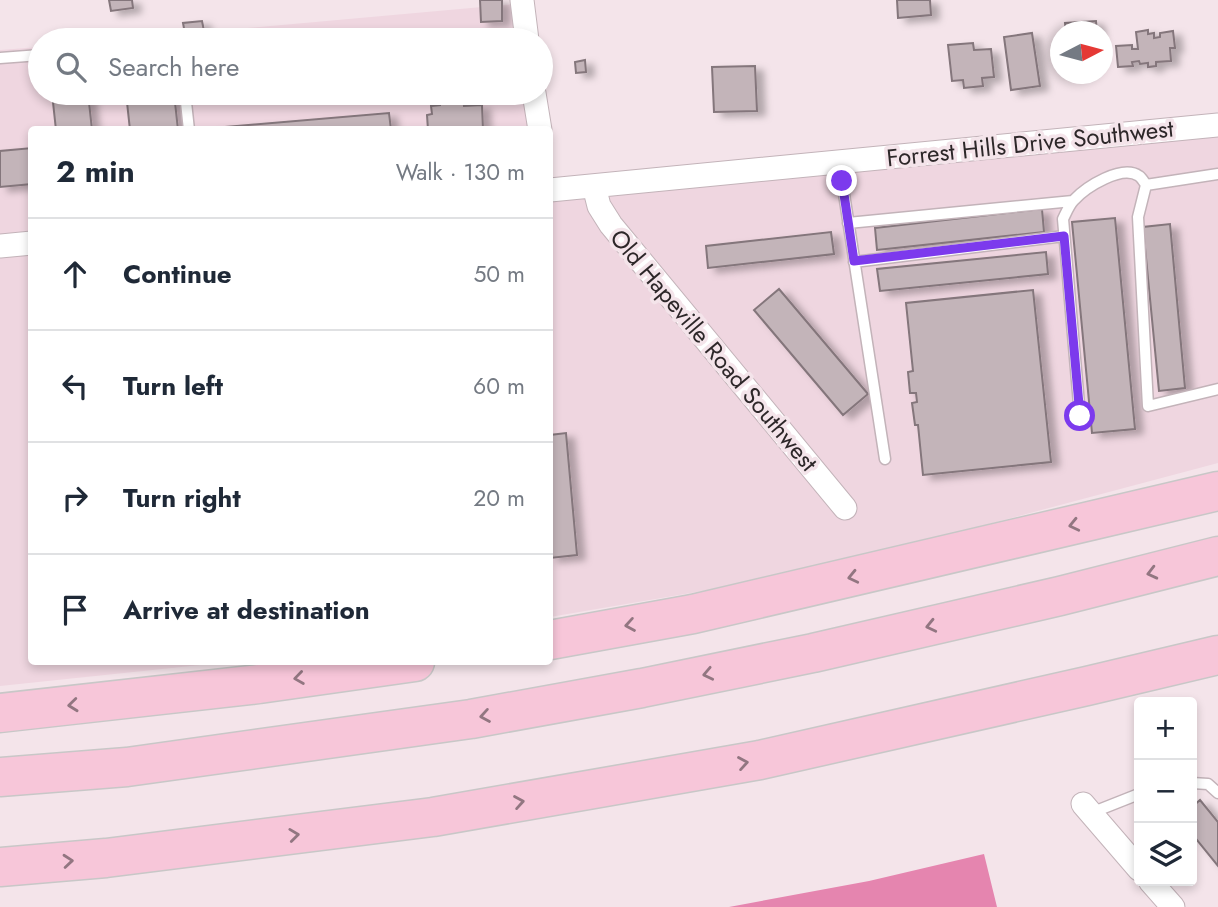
<!DOCTYPE html>
<meta charset="utf-8">
<style>
:root{--surface:#fff;--page:#f6f6f7;--text:#1f2937;--muted:#747a83;--line:#e0e1e3}
body{margin:0;font-family:Jost,sans-serif;background:var(--page);color:var(--text)}
.controls{position:absolute;right:21px;bottom:21px;display:grid;overflow:hidden;border-radius:7px;box-shadow:0 4px 10px #0003}
.controls button{width:63px;height:63px;display:grid;place-items:center;padding:0;border:0;border-bottom:2px solid var(--line);background:var(--surface);color:var(--text);font:35px sans-serif}
.compass{position:absolute;left:1050px;top:21px;width:63px;height:63px;border-radius:50%;background:var(--surface);box-shadow:0 4px 10px #0003;rotate:84deg}
.stop{position:absolute;width:21px;height:21px;margin:-16px;border:5px solid #7c3aed;border-radius:50%;background:#fff}
.stop.end{background:#7c3aed;border-color:#fff;box-shadow:0 2px 7px #0008}
.list{margin:0;padding:0;list-style:none}
h2{display:flex;justify-content:space-between;align-items:center;height:91px;margin:0;padding:0 28px;font-size:30px}
h2 small{font-size:23px;font-weight:400;color:var(--muted)}
.list li{display:grid;grid-template-columns:46px 1fr auto;gap:21px;align-items:center;box-sizing:border-box;height:112px;padding:0 28px;border-top:2px solid var(--line)}
.list b{display:block;font-size:26px;white-space:nowrap}
.list em{font-size:23px;font-style:normal;color:var(--muted)}
.icon{flex:none;width:38px;height:38px;fill:none;stroke:currentColor;stroke-width:2;stroke-linecap:round;stroke-linejoin:round}
.map{position:relative;flex:none;width:1218px;height:907px;overflow:hidden}
.search{position:absolute;background:var(--surface);box-shadow:0 4px 10px #0003;left:28px;top:28px;width:525px;height:77px;display:flex;align-items:center;gap:18px;box-sizing:border-box;padding:0 24px;border-radius:38px;color:var(--muted);font-size:26px}
.panel{position:absolute;background:var(--surface);box-shadow:0 4px 10px #0003;left:28px;top:126px;width:525px;height:539px;border-radius:7px}
.map>svg:first-child{display:block}
.built{fill:#efd6e0}
.forest{fill:#e585af}
.building{fill:#c3b4b9;stroke:#84767b;stroke-width:2;filter:url(#shadow)}
.lines{fill:none;stroke-linecap:round;stroke-linejoin:round}
.service-casing{stroke:#c3b3b9;stroke-width:13}
.minor-casing{stroke:#c3b3b9;stroke-width:25}
.motorway-casing{stroke:#c8c7c7;stroke-width:41}
.service{stroke:#fff;stroke-width:10}
.minor{stroke:#fff;stroke-width:23}
.motorway{stroke:#f7c6d9;stroke-width:38}
.oneway{stroke:#927681}
.route{stroke:#7c3aed;stroke-width:9}
.labels{text-anchor:middle;dominant-baseline:central;stroke-width:7;stroke-linejoin:round;paint-order:stroke}
.street-label{font-size:24px;fill:#2d2729;stroke:#f4e4ea}
</style>
<div class="map">
<svg width="1218" height="907" viewBox="0 0 1218 907">
<defs>
<filter id="shadow"><feDropShadow dx="8" dy="4.5" stdDeviation="3.5" flood-color="#0004"/></filter>
</defs>
<rect width="100%" height="100%" fill="#f4e4ea"/>
<!-- built -->
<path class="built" d="M526 3 530 40H114Z
M40 47V93H535L539 129 32 130V662H229L0 686V50Z
M1218 120V463L797 575 550 617V183Z"/>
<!-- forest -->
<path class="forest" d="M984 854 997 907H729L869 881Z"/>
<!-- building -->
<path class="building" d="M109 0H132L133 8 111 11Z
M480 0H502V21L481 22Z
M897 0H930L931 15 898 18Z
M202 21 204 31 185 34 183 23Z
M1096 21 1097 32H1066L1065 23Z
M1148 30V34L1154 33V38L1160 37V33L1173 31 1175 48H1170L1171 61 1156 62V66L1148 67V63L1140 64 1139 61 1132 62 1133 66 1118 67 1116 46 1132 45V49H1138L1136 32Z
M1032 33 1040 86 1011 90 1004 37Z
M1056 37H1060V68H1058Z
M973 43 974 50 991 49 994 77 982 78 983 86 964 88 963 80 952 81 948 45Z
M585 60 586 72 576 73 575 62Z
M755 66 757 111 714 112 712 67Z
M52 93H88L92 130H56Z
M126 93H174L178 130H130Z
M440 93H463L464 106 482 105 483 130H428L427 115 432 114 431 106 440 105Z
M389 113 391 130H214V128Z
M32 148V184L0 187V151Z
M1042 209 1044 232 877 250 875 228Z
M1115 218 1135 429 1092 433 1072 222Z
M1170 224 1185 388 1159 391 1143 227Z
M831 232 834 254 708 268 706 246Z
M1046 252 1048 274 880 291 877 269Z
M779 289 868 394 843 415 754 310Z
M1033 290 1051 462 923 475 918 425H915L912 403 917 402 916 393H910L908 372 913 371 906 303Z
M566 433 577 555 550 558V435Z
M1200 800 1218 822V866L1192 834V807Z"/>
<g class="lines">
<!-- service casing -->
<g class="service-casing">
<path id="service" d="M0 58 40 55
M185 93 189 130
M843 161 842 181 885 459
M1218 174 1146 185 1138 217 1148 406 1218 389
M848 223 1073 201
M854 262 1064 236
M1080 416 1063 219C1066 213 1069 205 1074 200 1086 187 1122 164 1139 176 1142 178 1144 182 1146 185
M1192 783 1208 784 1218 793
M1091 813 1139 794"/>
</g>
<!-- minor casing -->
<g class="minor-casing">
<path id="minor" d="M522 0 527 40
M534 93 540 130
M594 186 599 206 611 225 845 508
M550 190 1218 125
M0 246 32 243
M1083 804 1139 869
M1150 881 1173 907"/>
</g>
<!-- motorway casing -->
<g class="motorway-casing">
<path id="motorway" d="M550 640 693 614 1218 491
M0 713 259 684 415 662
M0 777 127 767 471 719 642 688 813 653 1060 596 1218 556
M0 867 106 858 433 817 760 760 1087 686 1218 655"/>
</g>
<!-- service -->
<use href="#service" class="service"/>
<!-- minor -->
<use href="#minor" class="minor"/>
<!-- motorway -->
<use href="#motorway" class="motorway"/>
</g>
<!-- one-way arrows -->
<defs><path id="oneway-chevron" d="M-2-3.5L2.5 0L-2 3.5" fill="none" stroke-width="1.6" stroke-linecap="round" stroke-linejoin="round" transform="scale(1.75)"/></defs>
<g class="oneway">
<use href="#oneway-chevron" transform="translate(1074 525) rotate(167)"/>
<use href="#oneway-chevron" transform="translate(1152 573) rotate(166)"/>
<use href="#oneway-chevron" transform="translate(853 577) rotate(167)"/>
<use href="#oneway-chevron" transform="translate(630 625) rotate(170)"/>
<use href="#oneway-chevron" transform="translate(931 626) rotate(167)"/>
<use href="#oneway-chevron" transform="translate(708 674) rotate(168)"/>
<use href="#oneway-chevron" transform="translate(299 678) rotate(172)"/>
<use href="#oneway-chevron" transform="translate(73 705) rotate(174)"/>
<use href="#oneway-chevron" transform="translate(485 716) rotate(170)"/>
<use href="#oneway-chevron" transform="translate(743 763) rotate(-10)"/>
<use href="#oneway-chevron" transform="translate(519 802) rotate(-10)"/>
<use href="#oneway-chevron" transform="translate(294 835) rotate(-7)"/>
<use href="#oneway-chevron" transform="translate(68 861) rotate(-5)"/>
</g>
<g class="lines">
<!-- route -->
<path class="route" d="M842 181 854 261 1064 236 1080 416"/>
</g>
<g class="labels">
<!-- street labels -->
<g class="street-label">
<text transform="translate(1030 143) rotate(-6)">Forrest Hills Drive Southwest</text>
<text transform="translate(714 350) rotate(50)">Old Hapeville Road Southwest</text>
</g>
</g>
</svg>
<div class="controls">
<button>+</button>
<button>−</button>
<button><svg class="icon" aria-label="layers" viewBox="0 0 24 24"><path d="M12 4l9 5-9 5-9-5zM3 14l9 5 9-5"/></svg></button>
</div>
<svg class="compass" viewBox="-18 -18 36 36"><path d="M0-13l5 13h-10z" fill="#e53935"/><path d="M0 13l5-13h-10z" fill="#747a83"/></svg>
<div class="stop" style="left:1080px;top:416px"></div>
<div class="stop end" style="left:842px;top:181px"></div>
<div class="search"><svg class="icon" aria-label="search" viewBox="0 0 24 24"><circle cx="10" cy="10" r="6"/><path d="M15 15l6 6"/></svg>Search here</div>
<section class="panel">
<h2>2 min<small>Walk · 130 m</small></h2>
<ul class="list">
<li><svg class="icon" aria-label="ahead" viewBox="0 0 24 24"><path d="M12 20V5M6 11l6-6 6 6"/></svg><div><b>Continue</b></div><em>50 m</em></li>
<li><svg class="icon" aria-label="left" viewBox="0 0 24 24"><path d="M17 20v-9H6M10 6l-5 5 5 5"/></svg><div><b>Turn left</b></div><em>60 m</em></li>
<li><svg class="icon" aria-label="right" viewBox="0 0 24 24"><path d="M7 20v-9h11M14 6l5 5-5 5"/></svg><div><b>Turn right</b></div><em>20 m</em></li>
<li><svg class="icon" aria-label="arrive" viewBox="0 0 24 24"><path d="M6 21V4h12l-3 4 3 4H6"/></svg><div><b>Arrive at destination</b></div></li>
</ul>
</section>
</div>
